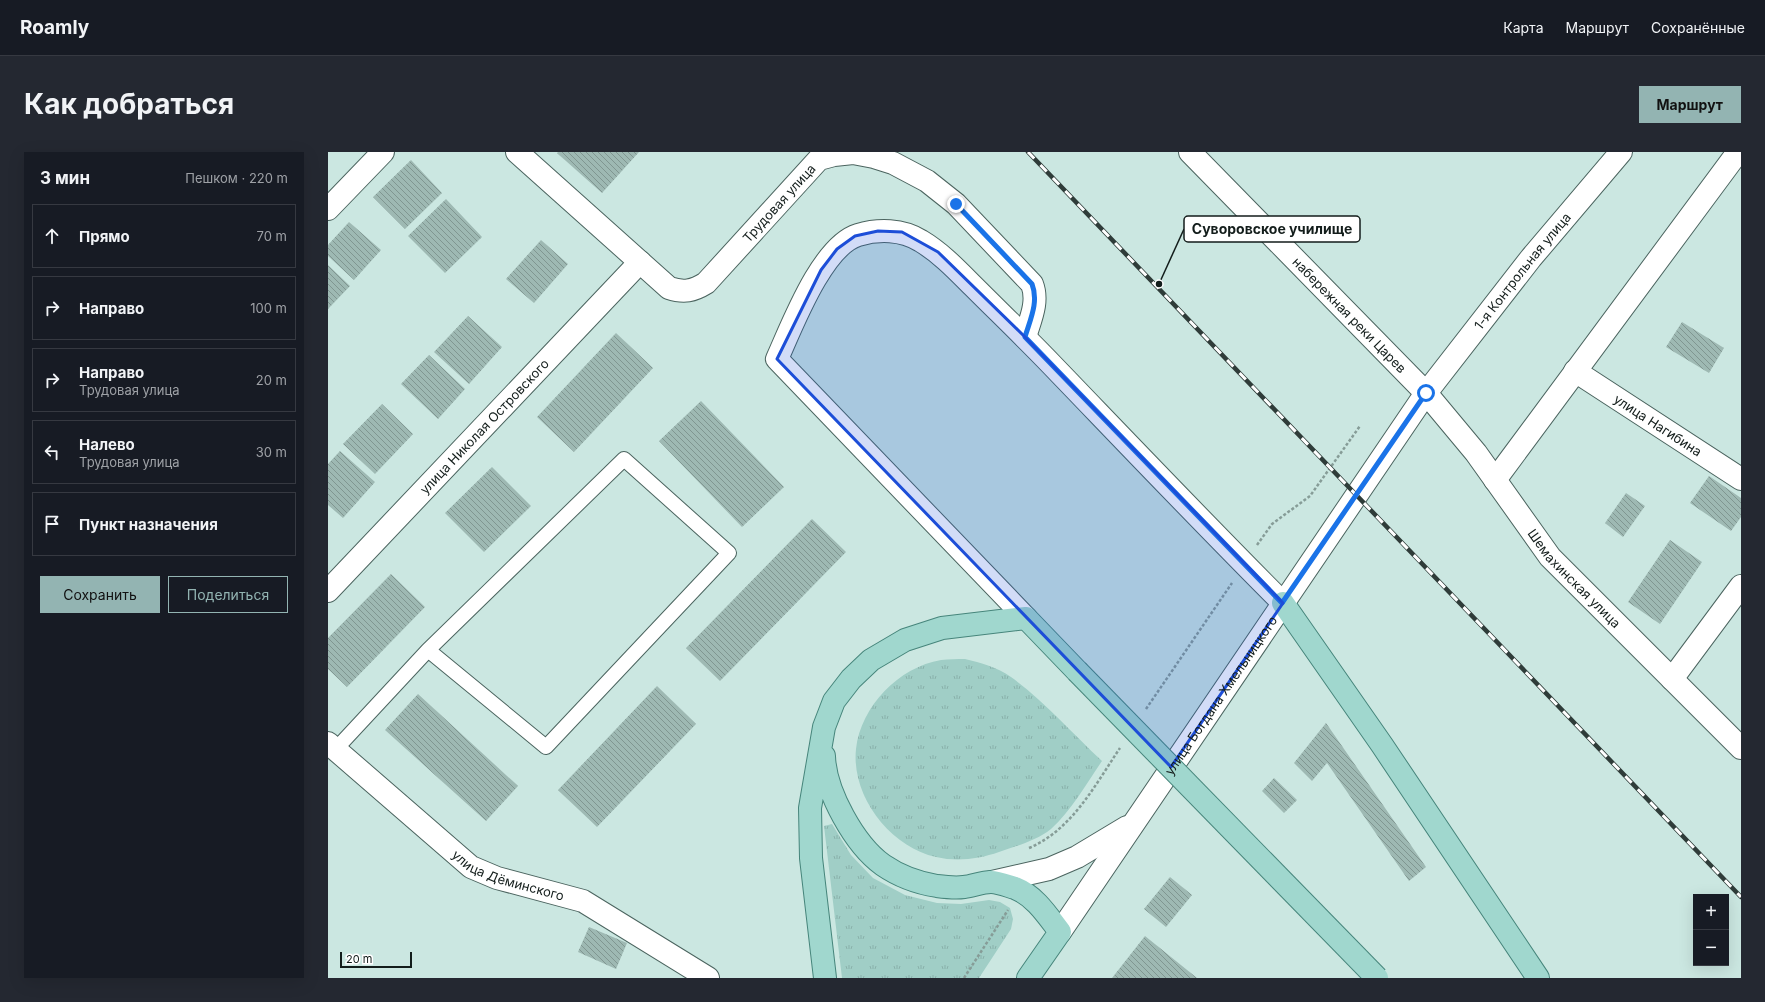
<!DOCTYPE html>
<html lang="ru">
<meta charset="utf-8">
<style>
:root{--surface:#171b24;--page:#242831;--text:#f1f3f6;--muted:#9ea1a6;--line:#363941;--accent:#93b4b2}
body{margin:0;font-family:Inter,sans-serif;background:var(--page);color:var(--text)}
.controls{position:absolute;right:12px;bottom:12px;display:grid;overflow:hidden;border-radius:0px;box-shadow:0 4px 16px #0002}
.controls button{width:36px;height:36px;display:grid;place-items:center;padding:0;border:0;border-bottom:1px solid var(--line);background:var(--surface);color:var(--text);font:20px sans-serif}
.scale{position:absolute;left:12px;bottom:10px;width:72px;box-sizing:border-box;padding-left:4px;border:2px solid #131d1b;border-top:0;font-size:11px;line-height:14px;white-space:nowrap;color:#131d1b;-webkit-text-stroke:3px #fff;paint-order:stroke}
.stop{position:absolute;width:12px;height:12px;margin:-9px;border:3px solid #1a73e8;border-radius:50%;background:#fff}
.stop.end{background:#1a73e8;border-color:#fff;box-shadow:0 1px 4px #0008}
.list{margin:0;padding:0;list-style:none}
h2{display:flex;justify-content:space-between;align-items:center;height:52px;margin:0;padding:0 16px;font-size:17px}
h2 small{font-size:13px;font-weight:400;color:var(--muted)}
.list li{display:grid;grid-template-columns:26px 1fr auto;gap:12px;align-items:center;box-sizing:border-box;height:64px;margin:0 8px 8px;padding:0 8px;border:1px solid var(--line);border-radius:0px}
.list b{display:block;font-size:15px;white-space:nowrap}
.list p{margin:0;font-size:13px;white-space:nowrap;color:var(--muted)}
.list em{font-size:13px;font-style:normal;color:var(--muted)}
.actions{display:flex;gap:8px;padding:12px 16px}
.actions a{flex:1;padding:9px 0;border:1px solid var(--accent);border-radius:0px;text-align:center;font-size:14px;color:var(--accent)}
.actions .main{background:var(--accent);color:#111}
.icon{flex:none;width:22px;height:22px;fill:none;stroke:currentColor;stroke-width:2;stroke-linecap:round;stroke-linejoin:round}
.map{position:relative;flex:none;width:1413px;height:826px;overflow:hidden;border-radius:0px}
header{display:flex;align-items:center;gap:24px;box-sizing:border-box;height:56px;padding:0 20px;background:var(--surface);border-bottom:1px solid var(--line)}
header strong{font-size:19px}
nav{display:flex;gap:22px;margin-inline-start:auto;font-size:14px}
.intro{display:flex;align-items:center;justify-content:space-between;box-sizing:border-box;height:96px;padding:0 24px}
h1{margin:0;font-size:28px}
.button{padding:10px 18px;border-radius:0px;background:var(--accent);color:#111;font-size:14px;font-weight:700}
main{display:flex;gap:24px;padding:0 24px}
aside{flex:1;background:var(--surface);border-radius:0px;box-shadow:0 4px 16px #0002}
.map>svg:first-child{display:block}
.grass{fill:url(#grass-tufts)}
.building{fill:url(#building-back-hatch)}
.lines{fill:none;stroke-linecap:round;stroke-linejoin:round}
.lane-casing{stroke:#4b645f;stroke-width:16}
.street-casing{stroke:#4b645f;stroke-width:24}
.secondary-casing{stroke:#4b645f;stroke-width:24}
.primary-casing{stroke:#46857b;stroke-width:24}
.path{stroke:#869c97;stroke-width:2.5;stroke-dasharray:3 2;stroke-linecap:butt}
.lane{stroke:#fff;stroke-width:14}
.street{stroke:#fff;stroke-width:22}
.secondary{stroke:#fff;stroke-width:22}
.primary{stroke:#a0d7ce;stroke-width:22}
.rail-casing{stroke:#2f3c39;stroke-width:4.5}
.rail{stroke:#fff;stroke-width:3;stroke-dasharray:9;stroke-linecap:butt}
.primary-bridge-casing{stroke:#46857b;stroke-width:24;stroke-linecap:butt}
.primary-bridge{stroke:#a0d7ce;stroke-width:22}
.route{stroke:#1a73e8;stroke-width:5}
.marked{fill:#1d4ed8;fill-opacity:0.2;stroke:#1d4ed8;stroke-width:3;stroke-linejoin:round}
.labels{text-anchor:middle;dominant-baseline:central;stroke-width:4;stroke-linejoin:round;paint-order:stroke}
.street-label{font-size:13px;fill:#131d1b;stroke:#fff}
.leader{fill:none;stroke:#131d1b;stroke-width:1.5}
.callout-dot{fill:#131d1b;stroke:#fff;stroke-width:1.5}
.callout{fill:#fff;stroke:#131d1b;stroke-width:1.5}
.callout-label{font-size:14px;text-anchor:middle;font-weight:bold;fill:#131d1b}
</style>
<header>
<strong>Roamly</strong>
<nav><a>Карта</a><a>Маршрут</a><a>Сохранённые</a></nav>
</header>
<div class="intro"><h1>Как добраться</h1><a class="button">Маршрут</a></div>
<main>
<aside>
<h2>3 мин<small>Пешком · 220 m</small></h2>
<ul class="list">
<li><svg class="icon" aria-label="ahead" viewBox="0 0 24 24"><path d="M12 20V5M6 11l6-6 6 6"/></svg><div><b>Прямо</b></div><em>70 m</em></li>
<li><svg class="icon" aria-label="right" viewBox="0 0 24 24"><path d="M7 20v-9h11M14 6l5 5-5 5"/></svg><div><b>Направо</b></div><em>100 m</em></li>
<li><svg class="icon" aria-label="right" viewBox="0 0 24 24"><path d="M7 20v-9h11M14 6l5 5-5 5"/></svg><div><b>Направо</b><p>Трудовая улица</p></div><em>20 m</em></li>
<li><svg class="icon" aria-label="left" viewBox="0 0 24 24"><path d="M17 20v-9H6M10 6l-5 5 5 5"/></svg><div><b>Налево</b><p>Трудовая улица</p></div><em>30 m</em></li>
<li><svg class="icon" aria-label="arrive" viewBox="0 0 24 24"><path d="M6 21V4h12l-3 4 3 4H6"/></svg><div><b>Пункт назначения</b></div></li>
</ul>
<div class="actions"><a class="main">Сохранить</a><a>Поделиться</a></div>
</aside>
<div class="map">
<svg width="1413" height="826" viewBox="0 0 1413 826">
<defs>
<pattern id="grass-tufts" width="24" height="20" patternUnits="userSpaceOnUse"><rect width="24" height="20" fill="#a0cec6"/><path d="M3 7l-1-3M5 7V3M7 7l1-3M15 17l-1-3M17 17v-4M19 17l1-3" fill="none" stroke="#89b0aa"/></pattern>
<pattern id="building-back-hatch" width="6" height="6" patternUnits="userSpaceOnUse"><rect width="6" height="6" fill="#9eb9b3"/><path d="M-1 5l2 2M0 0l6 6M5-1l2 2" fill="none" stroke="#809691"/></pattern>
</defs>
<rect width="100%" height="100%" fill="#cbe7e1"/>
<!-- grass -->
<path class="grass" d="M637 507C653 511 669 515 683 525 716 549 744 581 774 609 758 632 744 658 723 677 708 689 688 694 671 700 651 707 629 710 608 705 562 695 523 644 528 597 533 554 571 515 613 508 621 507 629 507 637 507Z
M504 672 523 703 545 726 577 743 609 751 633 752 661 748 672 750 682 756 685 767 683 777 651 826H514L496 674Z"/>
<!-- building -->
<path class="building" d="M230 0H311L274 41 229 1Z
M83 8 114 41 77 77 45 45Z
M118 47 154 85 117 121 80 84Z
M21 70 53 98 26 128 0 104V93Z
M213 88 240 112 206 151 178 127Z
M0 113 22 134 0 157Z
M140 164 174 195 141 232 106 200Z
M1354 170 1396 196 1381 221 1338 195Z
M288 181 325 216 246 300 209 265Z
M101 203 137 237 110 267 73 232Z
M373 249 456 335 414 375 331 289Z
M54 252 85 282 47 322 15 292Z
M12 299 47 330 15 366 0 353V312Z
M164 315 203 354 156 400 117 361Z
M1381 324 1413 346V365L1403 379 1362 351Z
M1298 341 1317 354 1295 385 1277 371Z
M484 367 518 400 392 529 358 496Z
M1342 388 1374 410 1332 472 1300 450Z
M63 422 97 455 19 535 0 517V486Z
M329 534 368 572 269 675 230 638Z
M90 542 190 634 158 669 57 578Z
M998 571 1098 715 1081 729 999 611 984 629 966 611Z
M946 626 969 648 956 661 934 639Z
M842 725 864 743 838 775 816 757Z
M261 775 299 791 288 817 250 800Z
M817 784 869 826H784Z"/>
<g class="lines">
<!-- lane casing -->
<g class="lane-casing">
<path id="lane" d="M7 598 100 498 296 307 401 401 218 595 100 498"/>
</g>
<!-- street casing -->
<g class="street-casing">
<g id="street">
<path id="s1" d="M189 0 341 136C356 141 365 139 378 131L491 7 506 3 525 1 546 5 565 11 599 29 628 52 704 132C711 150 702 168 697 185"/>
<path id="s2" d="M862 0 1098 241 1148 301 1222 405 1413 596"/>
<path d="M0 57 55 0"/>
<path id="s3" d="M1247 219 1413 327"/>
<path d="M1167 328 1410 0"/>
<path id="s4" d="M0 439 312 110"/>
<path d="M1344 527 1413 434"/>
<path id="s5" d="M0 591 143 715 169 726 255 749 380 826"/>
</g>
</g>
<!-- secondary casing -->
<g class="secondary-casing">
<g id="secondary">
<path d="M698 466 449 207C464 174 494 94 530 83 550 77 574 77 593 89 613 101 629 118 645 134 671 160 697 185 723 212 800 292 876 372 955 451"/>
<path d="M664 730 721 717 749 705 799 675"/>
<path id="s6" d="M732 780 1098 241 1203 106 1293 0"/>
</g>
</g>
<!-- primary casing -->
<g class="primary-casing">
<path id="primary" d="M955 451 1054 593 1210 826
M496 604C497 640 527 693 555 713 571 724 590 731 609 734 617 735 628 736 636 735 645 734 654 730 663 730 670 730 680 734 687 736 707 744 719 763 732 780L700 826
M497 826 483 706 482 656 496 575 506 549 523 527 543 508 577 488 614 476 698 466 749 519"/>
</g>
<!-- path -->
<path class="path" d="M929 393 944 372 982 344 1032 274
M818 557 904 431
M701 696C744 678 767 633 792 596
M636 826 680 758"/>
<!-- lane -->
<use href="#lane" class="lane"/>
<!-- street -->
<use href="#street" class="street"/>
<!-- secondary -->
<use href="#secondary" class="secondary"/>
<!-- primary -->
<use href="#primary" class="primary"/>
<!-- rail casing -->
<g class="rail-casing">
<path id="rail" d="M700 0 1413 745"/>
</g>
<!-- rail -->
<use href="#rail" class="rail"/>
<!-- primary-bridge casing -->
<g class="primary-bridge-casing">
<path id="primary-bridge" d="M749 519 1049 826"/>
</g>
<!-- primary-bridge -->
<use href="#primary-bridge" class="primary-bridge"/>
</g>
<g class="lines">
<!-- route -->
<path class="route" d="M628 52 704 132C711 150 702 168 697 185L954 451 1098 241"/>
</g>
<!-- marked area -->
<path class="marked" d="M550 79 574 80 610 100 697 185 955 451 843 615 449 207 493 118 509 97 527 84Z"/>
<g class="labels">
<!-- street labels -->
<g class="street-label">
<text stroke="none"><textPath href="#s1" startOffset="351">Трудовая улица</textPath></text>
<text stroke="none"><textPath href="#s6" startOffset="807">1-я Контрольная улица</textPath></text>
<text stroke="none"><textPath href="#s2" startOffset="228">набережная реки Царев</textPath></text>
<text stroke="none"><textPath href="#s3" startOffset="99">улица Нагибина</textPath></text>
<text stroke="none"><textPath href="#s4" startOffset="227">улица Николая Островского</textPath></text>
<text stroke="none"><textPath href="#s2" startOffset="575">Шемахинская улица</textPath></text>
<text stroke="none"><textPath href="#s6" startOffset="286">улица Богдана Хмельницкого</textPath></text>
<text stroke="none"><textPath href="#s5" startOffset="227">улица Дёминского</textPath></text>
</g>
</g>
<!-- callouts -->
<path class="leader" d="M831 132L856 77"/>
<circle class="callout-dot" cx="831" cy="132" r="4"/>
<rect class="callout" x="856" y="64" width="176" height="26" rx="4"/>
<g class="callout-label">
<text x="944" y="82">Суворовское училище</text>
</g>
</svg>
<div class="controls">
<button>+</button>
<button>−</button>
</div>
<div class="scale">20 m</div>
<div class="stop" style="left:1098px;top:241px"></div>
<div class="stop end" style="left:628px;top:52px"></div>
</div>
</main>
